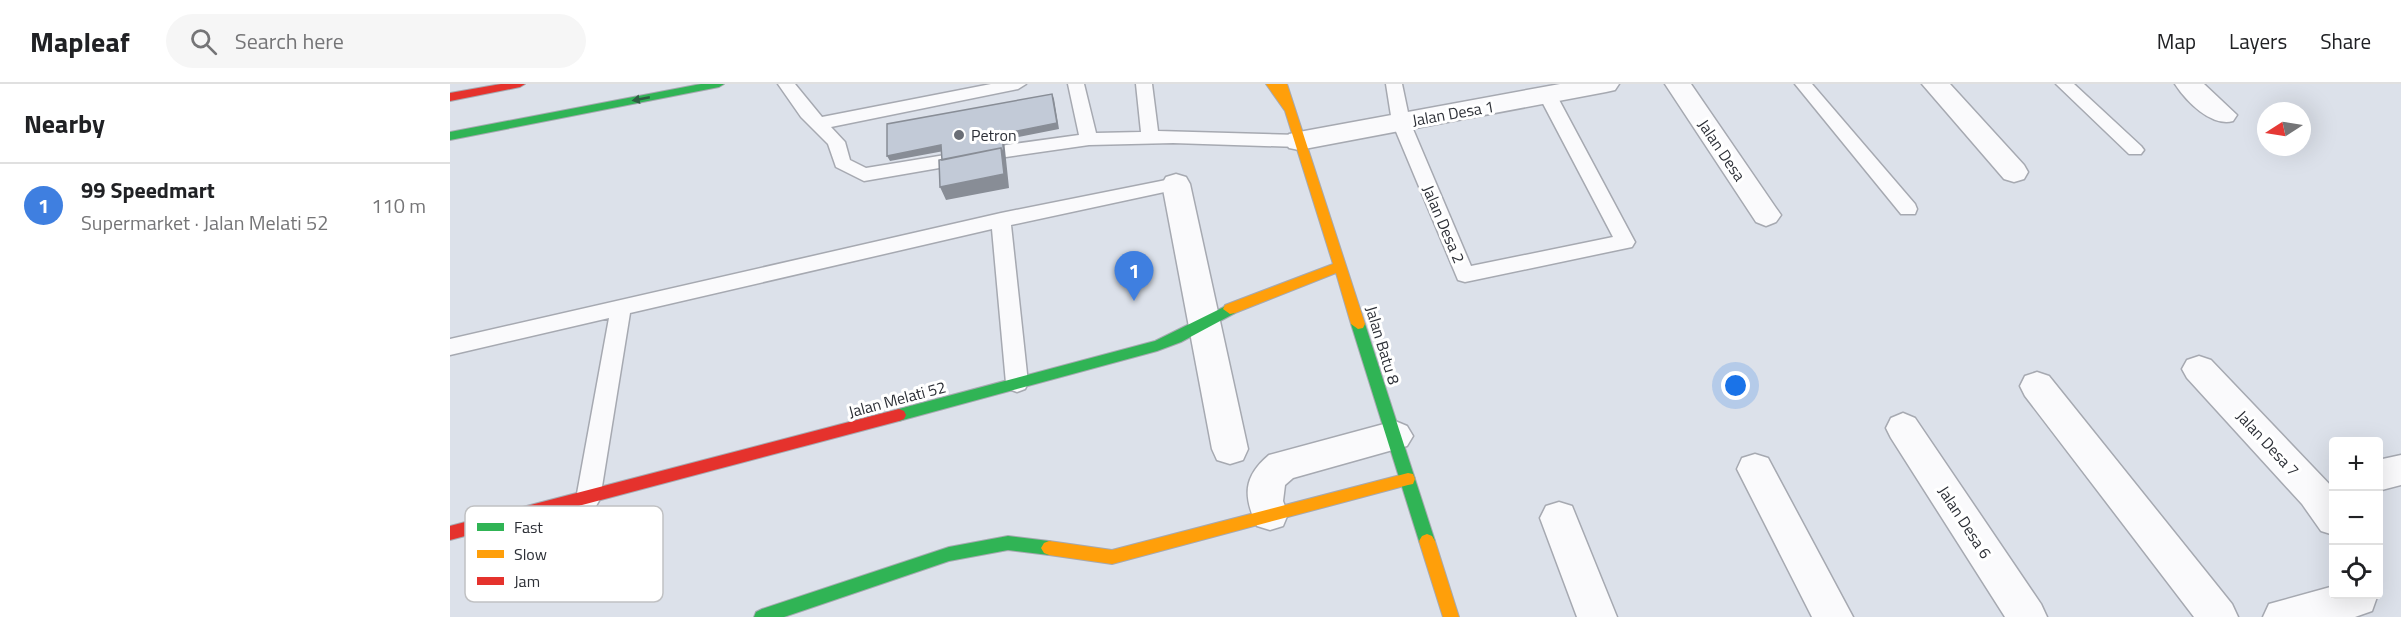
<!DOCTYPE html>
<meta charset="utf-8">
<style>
:root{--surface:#fff;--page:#f6f6f6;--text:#202124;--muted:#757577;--line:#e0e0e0;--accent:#6a6e76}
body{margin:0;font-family:"Titillium Web",sans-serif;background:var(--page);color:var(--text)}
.controls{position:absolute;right:18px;bottom:18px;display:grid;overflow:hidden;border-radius:6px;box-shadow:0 6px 24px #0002}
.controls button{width:54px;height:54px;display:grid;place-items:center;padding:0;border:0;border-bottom:2px solid var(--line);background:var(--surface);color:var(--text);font:30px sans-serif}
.compass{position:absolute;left:1807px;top:18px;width:54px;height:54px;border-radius:50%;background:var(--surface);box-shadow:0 6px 24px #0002;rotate:258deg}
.you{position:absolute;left:1286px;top:302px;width:21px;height:21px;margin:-15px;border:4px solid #fff;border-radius:50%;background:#1a73e8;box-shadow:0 0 0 9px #1a73e833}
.badge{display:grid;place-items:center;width:39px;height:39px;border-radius:50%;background:var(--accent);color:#fff;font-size:20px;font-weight:700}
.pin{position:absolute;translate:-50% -50px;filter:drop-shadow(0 2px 3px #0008)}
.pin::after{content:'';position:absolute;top:32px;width:21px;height:18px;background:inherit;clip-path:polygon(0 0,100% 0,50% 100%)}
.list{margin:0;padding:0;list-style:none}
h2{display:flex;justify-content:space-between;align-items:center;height:78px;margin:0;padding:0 24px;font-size:26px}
h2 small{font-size:20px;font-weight:400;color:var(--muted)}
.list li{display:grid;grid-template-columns:39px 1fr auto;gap:18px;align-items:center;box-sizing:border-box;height:84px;padding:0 24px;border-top:2px solid var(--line)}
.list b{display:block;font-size:22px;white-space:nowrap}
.list p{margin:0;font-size:20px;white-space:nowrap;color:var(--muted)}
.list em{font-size:20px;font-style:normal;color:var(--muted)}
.icon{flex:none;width:33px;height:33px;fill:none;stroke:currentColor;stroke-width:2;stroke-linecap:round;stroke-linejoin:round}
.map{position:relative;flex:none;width:1951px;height:533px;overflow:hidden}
header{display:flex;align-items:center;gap:36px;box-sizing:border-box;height:84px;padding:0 30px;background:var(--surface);border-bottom:2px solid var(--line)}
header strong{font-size:28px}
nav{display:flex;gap:33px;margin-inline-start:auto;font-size:21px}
.search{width:420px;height:54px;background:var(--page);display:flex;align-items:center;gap:15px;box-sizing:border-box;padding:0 21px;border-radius:33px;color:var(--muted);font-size:22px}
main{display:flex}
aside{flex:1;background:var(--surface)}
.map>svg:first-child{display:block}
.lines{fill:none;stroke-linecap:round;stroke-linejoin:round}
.lane-casing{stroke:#a6a9b1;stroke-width:3}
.street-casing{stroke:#a6a9b1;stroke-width:3}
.fast-casing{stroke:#a6a9b1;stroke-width:2}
.slow-casing{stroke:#a6a9b1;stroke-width:2}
.jam-casing{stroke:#a6a9b1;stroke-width:2}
.lane{fill:#fafafc;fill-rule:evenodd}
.street{fill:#fafafc;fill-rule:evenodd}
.fast{fill:#30b455;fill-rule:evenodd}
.slow{fill:#ff9f0a;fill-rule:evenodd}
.jam{fill:#e5322d;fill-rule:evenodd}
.shaded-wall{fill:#888d96}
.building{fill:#c2cad7;stroke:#888d96;stroke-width:1.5}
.oneway{fill:#2e5e42}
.poi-dot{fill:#6a6e76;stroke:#fff;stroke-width:2}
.labels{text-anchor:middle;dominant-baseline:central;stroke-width:6;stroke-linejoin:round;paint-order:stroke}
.street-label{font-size:16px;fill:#2d3037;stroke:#fff}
.poi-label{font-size:16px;fill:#2d3037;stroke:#fff;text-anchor:start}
.key{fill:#fff;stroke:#c0c1c3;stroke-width:1.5}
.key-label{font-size:16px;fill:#2d3037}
</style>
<header>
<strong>Mapleaf</strong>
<div class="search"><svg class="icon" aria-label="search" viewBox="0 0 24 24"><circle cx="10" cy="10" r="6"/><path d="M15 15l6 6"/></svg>Search here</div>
<nav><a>Map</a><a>Layers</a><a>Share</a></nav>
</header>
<main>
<aside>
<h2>Nearby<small></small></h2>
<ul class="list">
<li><span class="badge" style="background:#3f7fe0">1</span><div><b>99 Speedmart</b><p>Supermarket · Jalan Melati 52</p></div><em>110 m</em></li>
</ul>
</aside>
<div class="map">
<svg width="1951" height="533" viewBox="0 0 1951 533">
<rect width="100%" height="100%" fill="#dce1ea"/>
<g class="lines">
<!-- lane casing -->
<g class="lane-casing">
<path id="lane" d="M328 0H345L372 33 541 0H576L568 5 381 43 395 58 400 76 416 84 495 71 504 77 495 83 414 97 386 83 378 60 351 33Z
M618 0H634L646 49 691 48 686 0H702L708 47 849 51 858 57 849 63 723 59 639 61 556 73 550 71 547 67 550 63 556 61 629 51Z
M936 0H952L960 38 1021 182 1163 153 1089 12 1098 7 1107 12 1185 158 1182 163 1015 198 1008 196 942 38Z
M1345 0H1362L1465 120 1467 125 1465 130H1451Z
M1606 0H1624L1691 62 1694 66 1691 70H1679Z
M726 94 733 96 735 100 733 104 561 141 578 299 575 305 567 308 559 305 556 299 542 145 180 229 150 415 146 422 138 425 130 422 126 415 159 234 0 271V255L551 129Z"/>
</g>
<!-- street casing -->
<g class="street-casing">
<path id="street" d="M1110 0H1169L1165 6 1156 8 849 66 839 64 835 57 839 50 849 48Z
M1215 0H1241L1326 124 1331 131 1326 138 1316 142 1306 138Z
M1472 0H1500L1574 81 1578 88 1574 95 1564 98 1554 95Z
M1725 0H1754L1787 31 1783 37C1761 43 1736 17 1725 0Z
M726 90 736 93 740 100 798 365 793 376 780 380 767 376 762 365 712 100 716 93Z
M1749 272 1761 276 1884 405V451L1871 447 1852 420 1737 294 1732 285 1737 276Z
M1587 288 1599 292 1782 520 1788 533H1744L1575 312 1570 302 1575 292Z
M1453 329 1465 334 1591 520 1597 533H1555L1441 354 1436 344 1441 334Z
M945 337 957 342 963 352 957 362 843 394 835 401 833 417 838 430 833 442 820 446 807 442C793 412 793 393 819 371Z
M1305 370 1318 374 1403 533H1362L1287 385 1292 374Z
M1951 371V401L1928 407V376Z
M1109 418 1122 422 1167 533H1127L1090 434 1096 422Z
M1884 502V510H1928L1922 527 1905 533H1813L1819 520Z"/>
</g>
<!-- fast casing -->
<g class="fast-casing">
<path id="fast" d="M251 0H274L269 3 0 56V48Z
M780 220 787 225 785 229 731 258 707 267 449 337 444 335 442 331 444 327 449 325 705 257Z
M908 235 915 240 985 457 982 462 977 464 972 462 969 457 901 240Z
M558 452 599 457 604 459 607 464 604 469 599 471 558 466 499 477 334 533H304L306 528 312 525 499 463Z"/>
</g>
<!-- slow casing -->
<g class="slow-casing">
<path id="slow" d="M816 0H837L915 240 913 244 908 245 901 240 886 189 785 229 780 230 773 225 775 221 883 180 835 27Z
M958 389 963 390 965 395 963 400 958 401 662 480 599 471 594 469 591 464 594 459 599 457 662 466Z
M977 450 982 452 985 457 1009 533H993L969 457 972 452Z"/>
</g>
<!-- jam casing -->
<g class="jam-casing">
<path id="jam" d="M51 0H75L70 3 0 17V9Z
M449 325 454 327 456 331 454 335 449 337 0 456V442Z"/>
</g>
<!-- lane -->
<use href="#lane" class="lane"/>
<!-- street -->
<use href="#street" class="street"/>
<!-- fast -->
<use href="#fast" class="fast"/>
<!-- slow -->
<use href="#slow" class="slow"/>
<!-- jam -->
<use href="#jam" class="jam"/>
</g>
<!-- shaded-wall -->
<path class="shaded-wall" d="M602 10 604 15 609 45 554 56 559 104 496 116 490 103 551 64 552 50Z
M491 61 494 67 440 77 437 72Z"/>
<!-- building -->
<path class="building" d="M602 10 607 39 552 50 554 72 551 64 492 76 491 61 437 72V40Z
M551 64 554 90 490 103 489 76Z"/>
<!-- one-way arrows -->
<defs><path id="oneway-solid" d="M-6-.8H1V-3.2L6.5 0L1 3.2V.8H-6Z" transform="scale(1.5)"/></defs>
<use class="oneway" href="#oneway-solid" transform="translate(191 15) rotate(169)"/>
<!-- markers -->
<circle class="poi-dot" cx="509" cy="51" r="6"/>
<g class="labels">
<!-- street labels -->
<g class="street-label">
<text transform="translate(1003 29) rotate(-10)">Jalan Desa 1</text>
<text transform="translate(1272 66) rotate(56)">Jalan Desa</text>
<text transform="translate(994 140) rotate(67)">Jalan Desa 2</text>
<text transform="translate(933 261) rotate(73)">Jalan Batu 8</text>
<text transform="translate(447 315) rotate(-15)">Jalan Melati 52</text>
<text transform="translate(1818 359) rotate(47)">Jalan Desa 7</text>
<text transform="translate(1515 438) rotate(57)">Jalan Desa 6</text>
</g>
<!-- poi labels -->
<g class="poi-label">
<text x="521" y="51">Petron</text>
</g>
</g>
<!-- legend -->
<rect x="15" y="422" width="198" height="96" rx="9" class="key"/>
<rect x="27" y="439" width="27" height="8" fill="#30b455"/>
<rect x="27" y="466" width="27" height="8" fill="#ff9f0a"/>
<rect x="27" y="493" width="27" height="8" fill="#e5322d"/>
<g class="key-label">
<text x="64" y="449">Fast</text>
<text x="64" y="476">Slow</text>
<text x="64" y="503">Jam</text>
</g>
</svg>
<div class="controls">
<button>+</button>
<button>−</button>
<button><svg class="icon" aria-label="locate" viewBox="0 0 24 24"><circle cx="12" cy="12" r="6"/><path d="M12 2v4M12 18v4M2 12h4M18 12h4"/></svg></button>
</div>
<svg class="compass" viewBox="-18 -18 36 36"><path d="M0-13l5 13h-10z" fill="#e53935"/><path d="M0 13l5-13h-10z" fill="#757577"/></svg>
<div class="you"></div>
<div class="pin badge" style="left:684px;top:217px;background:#3f7fe0">1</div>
</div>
</main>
